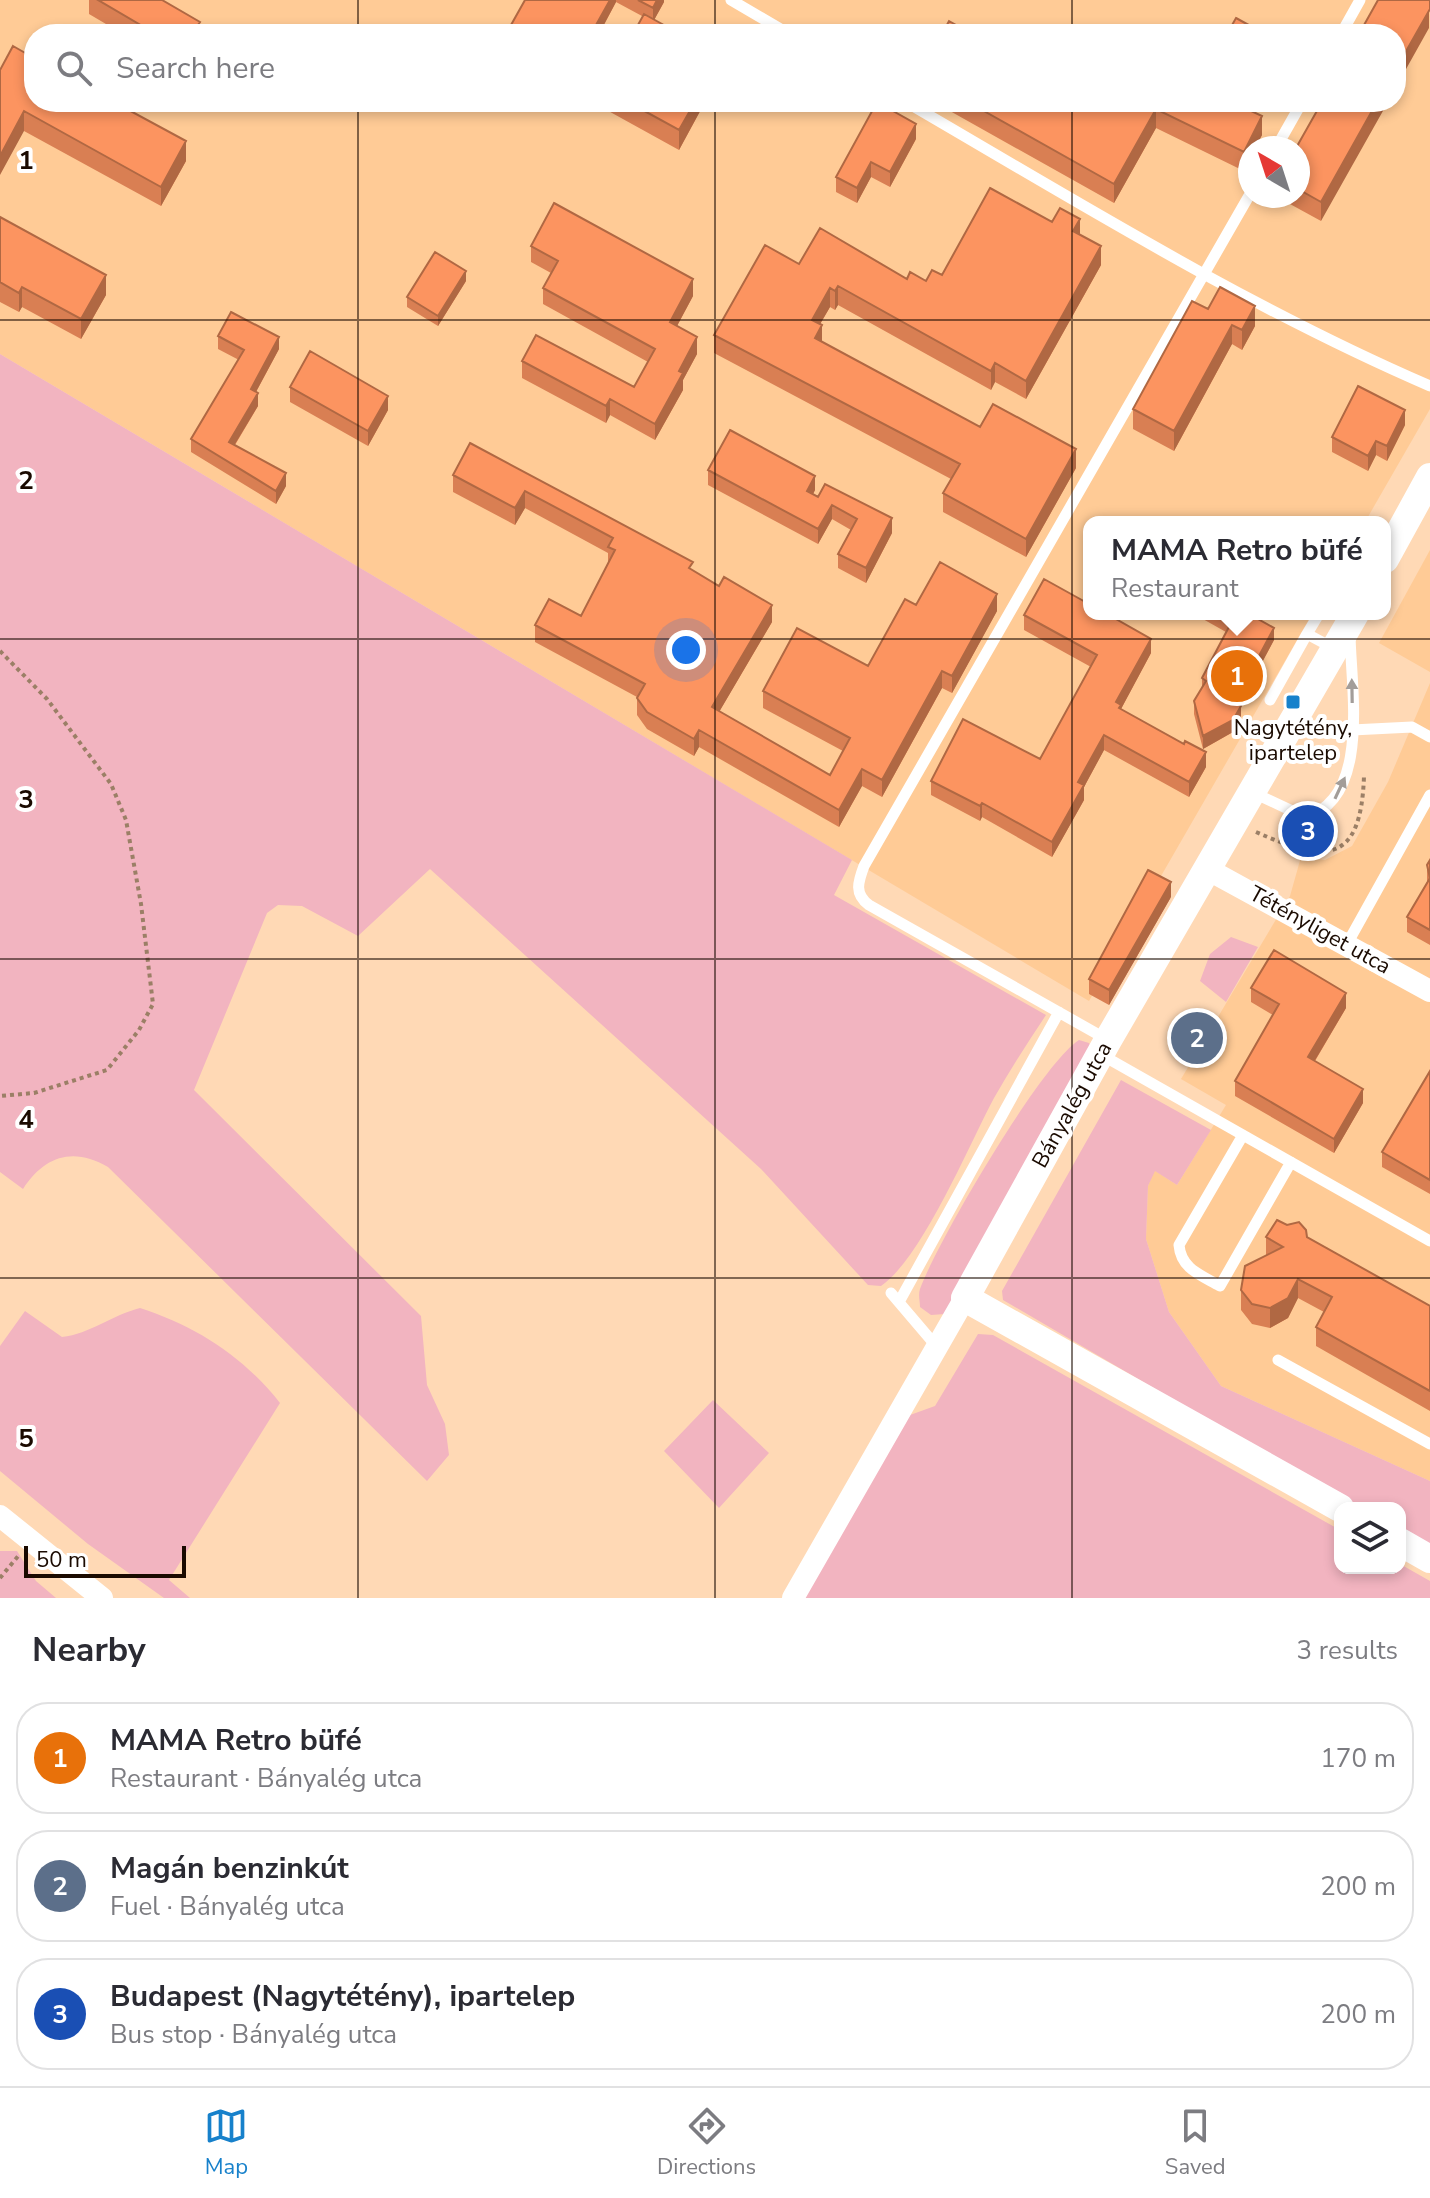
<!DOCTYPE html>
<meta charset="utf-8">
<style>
:root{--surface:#fff;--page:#f2f2f3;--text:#2b2b33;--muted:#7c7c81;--line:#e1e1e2;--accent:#1781cb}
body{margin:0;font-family:"Nunito Sans",sans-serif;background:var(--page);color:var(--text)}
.controls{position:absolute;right:24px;bottom:24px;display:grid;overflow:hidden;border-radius:16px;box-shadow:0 4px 12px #0003}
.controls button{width:72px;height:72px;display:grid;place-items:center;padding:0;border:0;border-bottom:2px solid var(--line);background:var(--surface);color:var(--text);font:40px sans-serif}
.compass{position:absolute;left:1238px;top:136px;width:72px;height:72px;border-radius:50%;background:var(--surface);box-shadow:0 4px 12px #0003;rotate:321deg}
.scale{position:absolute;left:24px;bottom:20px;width:162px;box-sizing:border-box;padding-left:8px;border:4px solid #1a0a00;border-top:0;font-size:22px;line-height:28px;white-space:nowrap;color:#1a0a00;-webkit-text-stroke:6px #fff;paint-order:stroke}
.you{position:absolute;left:686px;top:650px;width:28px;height:28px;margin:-20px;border:6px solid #fff;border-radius:50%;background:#1a73e8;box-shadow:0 0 0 12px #1a73e833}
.badge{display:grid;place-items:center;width:52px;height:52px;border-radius:50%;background:var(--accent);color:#fff;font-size:26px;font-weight:700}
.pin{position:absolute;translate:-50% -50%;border:4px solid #fff;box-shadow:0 2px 8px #0006}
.popup{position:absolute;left:1083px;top:516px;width:308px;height:104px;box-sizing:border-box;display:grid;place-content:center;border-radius:16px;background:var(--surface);filter:drop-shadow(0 2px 6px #0005);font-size:26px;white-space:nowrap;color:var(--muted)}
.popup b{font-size:30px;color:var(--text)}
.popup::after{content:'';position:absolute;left:50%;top:100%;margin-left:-16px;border:16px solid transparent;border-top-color:var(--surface)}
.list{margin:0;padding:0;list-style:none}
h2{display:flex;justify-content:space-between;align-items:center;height:104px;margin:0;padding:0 32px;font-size:34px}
h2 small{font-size:26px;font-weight:400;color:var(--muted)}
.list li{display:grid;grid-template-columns:52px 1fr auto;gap:24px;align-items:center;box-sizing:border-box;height:112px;margin:0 16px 16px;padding:0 16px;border:2px solid var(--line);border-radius:32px}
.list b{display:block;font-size:30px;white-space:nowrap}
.list p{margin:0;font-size:26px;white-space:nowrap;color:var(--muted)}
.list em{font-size:26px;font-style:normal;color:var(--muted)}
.icon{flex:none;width:44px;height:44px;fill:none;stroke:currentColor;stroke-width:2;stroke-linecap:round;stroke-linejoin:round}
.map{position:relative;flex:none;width:1430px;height:1598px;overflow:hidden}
.search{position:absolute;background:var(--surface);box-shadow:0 4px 12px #0003;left:24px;right:24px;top:24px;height:88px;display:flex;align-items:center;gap:20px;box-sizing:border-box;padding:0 28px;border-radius:32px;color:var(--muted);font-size:30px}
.sheet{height:488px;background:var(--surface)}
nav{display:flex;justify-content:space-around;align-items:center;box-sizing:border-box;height:112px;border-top:2px solid var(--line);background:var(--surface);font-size:22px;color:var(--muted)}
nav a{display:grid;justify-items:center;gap:4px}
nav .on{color:var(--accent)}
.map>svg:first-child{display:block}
.built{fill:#ffcb96;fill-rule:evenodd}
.green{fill:#f2b4c0}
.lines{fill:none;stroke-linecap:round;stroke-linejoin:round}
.path{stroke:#9b7f66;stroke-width:4;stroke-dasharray:4 4;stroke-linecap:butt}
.service{stroke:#fff;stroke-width:11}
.minor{stroke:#fff;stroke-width:22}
.tertiary{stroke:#fff;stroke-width:28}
.wall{fill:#d97f53}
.shaded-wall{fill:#b06843}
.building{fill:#fc9460;stroke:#b06843;stroke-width:2}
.oneway{fill:#a39d99}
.grid{fill:none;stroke:#1a0a00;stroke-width:2;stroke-opacity:0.55}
.poi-dot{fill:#1781cb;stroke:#fff;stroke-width:3}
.labels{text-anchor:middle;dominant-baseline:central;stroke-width:8;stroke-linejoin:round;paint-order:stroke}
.poi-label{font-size:22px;fill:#1a0a00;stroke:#fff}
.street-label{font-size:22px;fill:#1a0a00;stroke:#fff}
.grid-label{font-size:26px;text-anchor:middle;font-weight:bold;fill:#1a0a00;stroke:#fff;stroke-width:8;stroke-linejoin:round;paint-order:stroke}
</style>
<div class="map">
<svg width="1430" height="1598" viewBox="0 0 1430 1598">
<rect width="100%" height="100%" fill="#ffd9b5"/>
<!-- built -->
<path class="built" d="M0 0H1430V409L1365 522H1089V614H1312L1089 1001 0 354ZM34 34H1396V102H34ZM1250 148H1298V196H1250Z
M1430 550V672L1379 643Z
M1430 683V1481L1221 1386 1169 1312 1146 1239 1148 1186 1154 1170 1177 1185 1226 1105 1181 1079 1290 896 1301 857 1325 860 1352 846 1388 782Z"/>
<!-- green -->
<path class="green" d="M0 354 852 860 834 895 1046 1015C1028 1042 1010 1070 994 1098 969 1145 922 1258 881 1286L868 1285 761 1169 430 869 358 936 302 906 278 905 267 913 194 1090 421 1316 427 1385 445 1424 449 1455 427 1481 108 1167C74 1147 45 1155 23 1189L0 1172Z
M1231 937 1258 947 1226 1002 1200 981 1210 954Z
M1079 1040 1089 1043 1097 1061 945 1314 931 1315 920 1307C920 1301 918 1295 920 1289 937 1242 1041 1064 1079 1040Z
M1121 1080 1211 1130 1177 1185 1155 1171 1148 1186 1146 1239 1169 1312 1221 1386 1430 1481V1547L1400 1531V1508H1359L1003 1300 1002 1291Z
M140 1308C196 1326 244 1357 280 1403L169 1580 190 1598H164L88 1544 0 1471V1346L25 1311 62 1337C90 1334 112 1315 140 1308Z
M978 1334 993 1335 1340 1530V1568H1400V1564L1430 1581V1598H805L910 1415 935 1406Z
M713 1400 769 1453 719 1508 664 1451Z
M0 1551H17L36 1581 56 1598H0Z"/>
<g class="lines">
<!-- path -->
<path class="path" d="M0 651 47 699 111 784 126 820 141 904 153 1004 139 1030 107 1070 34 1093 0 1096
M1256 832C1326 863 1361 865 1364 776
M0 1578 19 1555"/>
<!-- service -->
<path class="service" d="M731 0 789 34
M1341 34 1360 0
M906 102C1078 202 1247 307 1430 386
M1276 148 1302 102
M1319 614 1307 634 1335 649
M1270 700 1307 634
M1352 730 1412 727 1430 737
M1254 793 1305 817C1371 800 1351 688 1350 635
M1347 944 1430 795
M1108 1040 869 905C854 894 858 882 864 866L1250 194
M1100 1054 1430 1241
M1243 1135 1179 1245C1181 1269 1201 1275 1220 1286L1291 1162
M891 1293 937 1347
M899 1302 1059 1012
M1278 1360 1430 1444"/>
<!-- minor -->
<path class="minor" d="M1209 870 1430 991
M0 1516 102 1598
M793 1598 965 1298"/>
<!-- tertiary -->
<path class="tertiary" d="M1385 559 1430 477
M1340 1508 965 1298 1108 1040 1355 614
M1400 1542 1430 1559"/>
</g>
<!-- wall -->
<path class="wall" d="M89 0H162L200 34H123L89 14Z
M525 0H664V2L654 20 642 16 616 2 599 34H506Z
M0 70 186 161 161 206 24 131Z
M603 102H705L679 150 603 108Z
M934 102H1232L1262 135 1255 148H1250V158L1244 171 1156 128 1114 203Z
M1322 102 1321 221 1279 198V196H1298V148Z
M916 139 890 187 871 177 857 203 836 192V177Z
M0 217 106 295 81 339 22 307 19 312 0 302Z
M1052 222 1080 234 1101 265 1026 399 995 382 991 390 838 305 835 310 830 307 820 324 822 342 980 427 1076 468 1026 557 943 512V493L951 479 714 353V335L799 264 926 281 942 275Z
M531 246 693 296 677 326 697 354 683 380V390L655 440 610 415 606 423 522 378V361L634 387 648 362 543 304V288L551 273 531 262Z
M466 281 438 326 407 307V297Z
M1208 309 1255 326 1242 350 1232 344 1174 451 1133 429V409Z
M218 336 279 349 256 392 258 406 235 445 286 486 276 504 191 452V439L239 360 218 349Z
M290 387 388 410 368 446 290 402Z
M1405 425 1387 461 1376 455 1368 471 1332 452V437Z
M470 443 693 571 772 622 719 712 830 775 843 751 763 708V691L868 666 916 605 997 611 952 693 942 688 882 797 862 786 839 827 699 747 694 756 647 729 637 715V697L535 642V625L581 616 608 564V553L525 508 515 525 453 492V475Z
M708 470 815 490 813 494 892 533 866 583 838 568V554L851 530 832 519 818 544 708 485Z
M1194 614H1249L1274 640 1240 704 1241 718 1233 732 1203 749 1194 714V701L1202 689V678L1226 632Z
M1024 615 1151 653 1121 709 1206 767 1189 797 1104 750 1084 787V800L1052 857 982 817 980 821 931 795V781L1040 759 1091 667 1024 630Z
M1430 860V945L1407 932V917L1427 882V865Z
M1171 897 1109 1005 1089 994V979Z
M1251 988 1346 1008 1315 1061 1363 1103 1334 1153 1235 1096V1081L1273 1015 1251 1002Z
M1430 1057V1194L1382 1167V1152L1430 1071Z
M1266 1237H1307L1430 1306V1411L1316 1346V1327L1324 1312 1298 1298 1288 1318 1270 1328 1252 1324 1241 1310V1290L1266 1256Z"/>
<!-- shaded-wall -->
<path class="shaded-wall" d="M610 0H616V2L599 34H591Z
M657 0H664V2L653 22V8Z
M1429 9V28L1396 87V69Z
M200 22V34H192Z
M695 102H705L679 150V130Z
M1377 102H1388L1321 221V202Z
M1156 109V128L1114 203V184Z
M24 111V131L0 175V156Z
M1262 116V135L1255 148H1250V158L1244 171V152Z
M916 124V139L890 187V172Z
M186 141V161L161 206V187Z
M871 162V177L857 203V188Z
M1080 219V238L1073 231Z
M1101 246V265L1026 399V381Z
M466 271V281L438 326V316Z
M106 275V295L81 339V319Z
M693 279V296L670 339V322Z
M838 286V305L835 310V291Z
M22 287V307L19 312V293Z
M830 288V307L812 338V320Z
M1255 306V326L1242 350V330Z
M822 325V344L815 338Z
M1232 325V344L1174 451V431Z
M279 337V349L251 401V389Z
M697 337V354L683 380V390L655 440V424L679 371Z
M995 363V382L991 390V371Z
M258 393V406L229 454V442Z
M388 396V410L368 446V431Z
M610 399V415L606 423V406Z
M1405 410V425L1387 461V446Z
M1376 441V455L1368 471V456Z
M1076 449V468L1026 557V539Z
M286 473V486L276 504V491Z
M815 476V490L807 506V491Z
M525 491V508L515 525V508Z
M832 505V519L818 544V529Z
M892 518V533L866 583V568Z
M997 594V611L952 693V676Z
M772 605V622L712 724V707Z
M1274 628V640L1237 709V697Z
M1151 639V653L1121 709V719L1116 702Z
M942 671V688L882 797V780Z
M1241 706V718L1233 732 1203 749V736Z
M699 730V747L694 756V739Z
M1104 735V750L1084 787V800L1052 857V842L1078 782Z
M1206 752V767L1189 797V782Z
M862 769V786L839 827V810Z
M982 803V817L980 821V806Z
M1171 882V897L1109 1005V990Z
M1346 993V1008L1308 1072V1057Z
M1363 1089V1103L1334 1153V1139Z
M1298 1279V1298L1288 1318 1270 1328V1308Z"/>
<!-- building -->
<path class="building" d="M98 0H162L200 22 192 34H156Z
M525 0H610L591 34H506Z
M638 0H657L653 8Z
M1378 0H1430V9L1396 69V34H1359Z
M644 14 680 34H633Z
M1236 18 1265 34H1227Z
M949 21 972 34H942Z
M1082 28 1094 34H1079Z
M13 46 34 58V102H114L186 141 161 187 24 111 0 156V70Z
M628 102H695L679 130Z
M877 102 916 124 890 172 871 162 857 188 836 177Z
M968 102H1232L1262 116 1244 152 1156 109 1114 184Z
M1322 102H1377L1321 202 1298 189V148H1296Z
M990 188 1052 222 1060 208 1080 219 1073 231 1101 246 1026 381 995 363 991 371 838 286 835 291 830 288 812 320 822 325 815 338 980 427 993 404 1076 449 1026 539 943 493 960 464 714 335 765 245 799 264 820 228 907 279 910 272 926 281 932 270 942 275Z
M554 203 693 279 670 322 697 337 679 371 683 373 655 424 610 399 606 406 522 361 536 335 634 387 655 349 543 288 558 261 531 246Z
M0 217 106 275 81 319 22 287 19 293 0 282Z
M435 252 466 271 438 316 407 297Z
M1220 287 1255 306 1242 330 1232 325 1174 431 1133 409 1192 301 1208 309Z
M231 312 279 337 251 389 258 393 229 442 286 473 276 491 191 439 244 350 218 336Z
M310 351 388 396 368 431 290 387Z
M1358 386 1405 410 1387 446 1376 441 1368 456 1332 437Z
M730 430 815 476 807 491 818 497 825 484 892 518 866 568 838 554 857 519 832 505 818 529 708 470Z
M470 443 693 562 689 568 719 586 724 577 772 605 712 707 830 775 850 738 763 691 797 628 868 666 905 599 916 605 940 562 997 594 952 676 942 671 882 780 862 769 839 810 699 730 694 739 647 712 637 698 645 684 535 625 549 599 581 616 615 550 608 547 613 538 525 491 515 508 453 475Z
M1044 579 1089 604V614H1107L1151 639 1116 702 1121 705 1119 708 1184 744 1185 741 1206 752 1189 782 1104 735 1078 782 1084 785 1052 842 982 803 980 806 931 781 963 719 1040 759 1097 655 1024 615Z
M1216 614H1249L1274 628 1237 697 1241 706 1233 720 1203 736 1194 701 1206 681 1202 678 1231 623Z
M1430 860V930L1407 917 1430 878 1427 865Z
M1148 870 1171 882 1109 990 1089 979Z
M1274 950 1346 993 1308 1057 1363 1089 1334 1139 1235 1081 1279 1004 1251 988Z
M1430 1071V1180L1382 1152Z
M1277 1220 1287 1225 1299 1222 1306 1230 1307 1237 1430 1306V1391L1316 1327 1332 1297 1298 1279 1288 1298 1270 1308 1252 1304 1241 1290 1245 1266 1283 1247 1266 1237Z"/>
<!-- one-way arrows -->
<defs><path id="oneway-solid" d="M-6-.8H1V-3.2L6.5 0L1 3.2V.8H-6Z" transform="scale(2)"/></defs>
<g class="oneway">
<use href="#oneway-solid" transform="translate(1352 691) rotate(-91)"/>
<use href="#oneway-solid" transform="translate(1340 788) rotate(-65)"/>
</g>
<!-- grid -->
<path class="grid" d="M358 0V34M715 0V34M1072 0V34M358 102V1598M715 102V1598M1072 102V1598M0 320H1430M0 639H1430M0 959H1430M0 1278H1430"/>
<!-- markers -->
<rect class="poi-dot" x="1285" y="694" width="16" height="16" rx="4"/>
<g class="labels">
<!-- poi labels -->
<g class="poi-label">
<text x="1293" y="728">Nagytétény,<tspan x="1293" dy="25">ipartelep</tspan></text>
</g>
<!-- street labels -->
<g class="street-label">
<text transform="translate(1320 930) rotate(29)">Tétényliget utca</text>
<text transform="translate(1072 1105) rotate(-61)">Bányalég utca</text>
</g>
</g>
<g class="grid-label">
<text x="26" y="169">1</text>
<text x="26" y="489">2</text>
<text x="26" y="808">3</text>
<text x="26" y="1128">4</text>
<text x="26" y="1447">5</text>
</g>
</svg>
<div class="controls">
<button><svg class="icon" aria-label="layers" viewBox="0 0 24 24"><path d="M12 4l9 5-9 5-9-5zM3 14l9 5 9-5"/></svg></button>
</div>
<svg class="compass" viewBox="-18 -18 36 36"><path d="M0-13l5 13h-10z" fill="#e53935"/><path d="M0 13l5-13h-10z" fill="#7c7c81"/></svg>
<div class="scale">50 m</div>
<div class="you"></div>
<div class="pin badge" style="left:1237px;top:676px;background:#e8710a">1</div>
<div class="popup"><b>MAMA Retro büfé</b>Restaurant</div>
<div class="pin badge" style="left:1197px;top:1038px;background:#5c6f8a">2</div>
<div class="pin badge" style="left:1308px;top:831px;background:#1a4fb4">3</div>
<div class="search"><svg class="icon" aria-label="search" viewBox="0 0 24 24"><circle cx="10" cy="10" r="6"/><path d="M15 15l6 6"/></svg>Search here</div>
</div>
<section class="sheet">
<h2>Nearby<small>3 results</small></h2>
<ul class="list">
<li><span class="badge" style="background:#e8710a">1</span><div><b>MAMA Retro büfé</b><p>Restaurant · Bányalég utca</p></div><em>170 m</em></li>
<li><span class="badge" style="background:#5c6f8a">2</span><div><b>Magán benzinkút</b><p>Fuel · Bányalég utca</p></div><em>200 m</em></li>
<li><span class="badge" style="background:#1a4fb4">3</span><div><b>Budapest (Nagytétény), ipartelep</b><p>Bus stop · Bányalég utca</p></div><em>200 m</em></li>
</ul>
</section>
<nav>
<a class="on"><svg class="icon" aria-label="map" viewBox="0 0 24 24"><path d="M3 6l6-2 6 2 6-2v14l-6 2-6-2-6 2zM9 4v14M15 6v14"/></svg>Map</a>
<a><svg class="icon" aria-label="directions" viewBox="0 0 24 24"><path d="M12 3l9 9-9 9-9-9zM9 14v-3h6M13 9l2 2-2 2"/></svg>Directions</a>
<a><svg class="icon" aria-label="saved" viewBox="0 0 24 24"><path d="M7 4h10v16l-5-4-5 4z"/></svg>Saved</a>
</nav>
